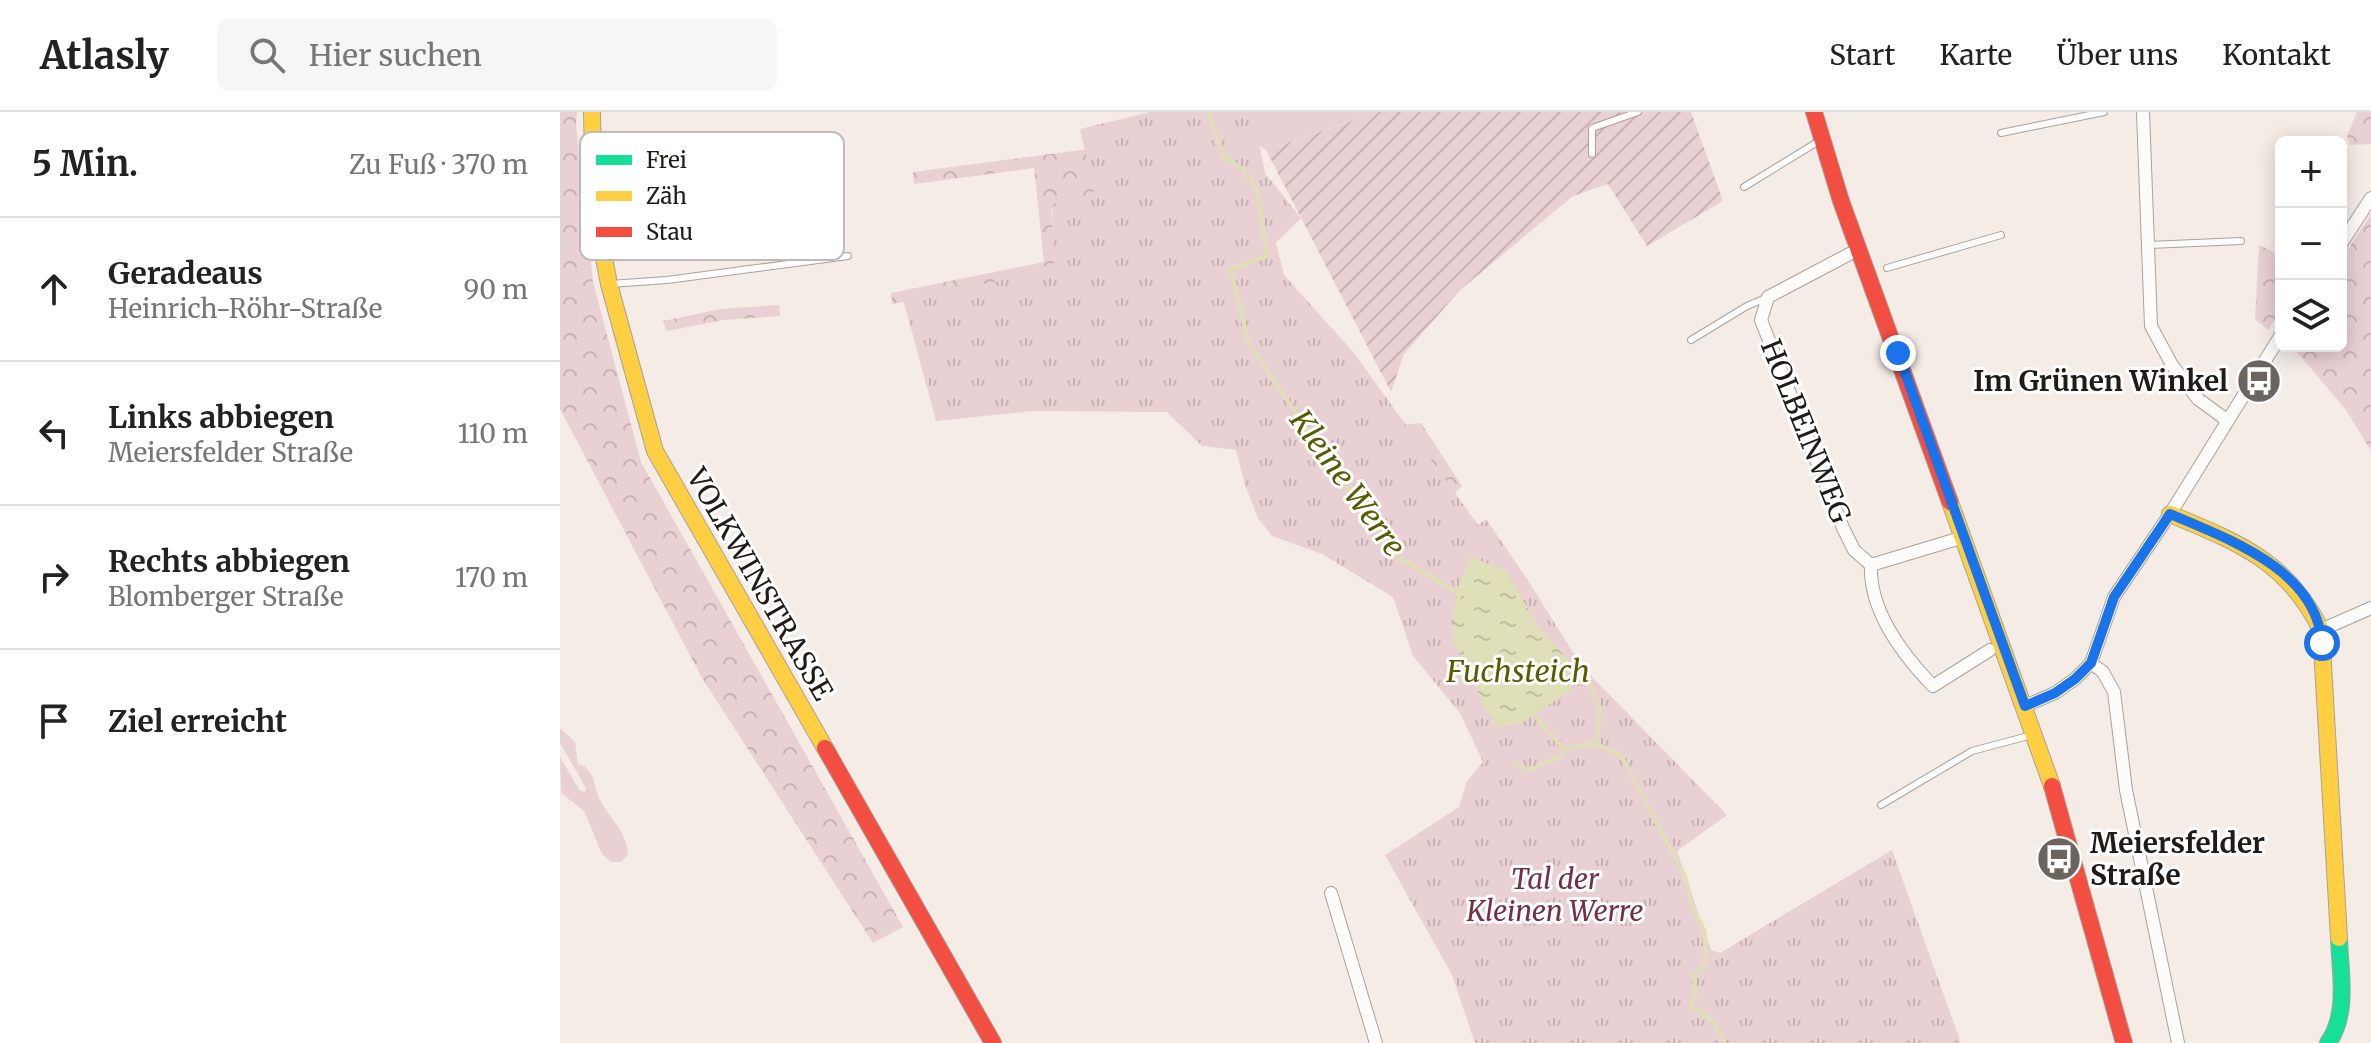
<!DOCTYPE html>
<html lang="de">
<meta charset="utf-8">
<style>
:root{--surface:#fff;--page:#f6f6f6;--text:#222;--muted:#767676;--line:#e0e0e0}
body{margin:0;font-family:Merriweather,serif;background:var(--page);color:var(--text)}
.controls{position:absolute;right:24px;top:24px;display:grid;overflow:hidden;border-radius:12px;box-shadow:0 4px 20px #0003}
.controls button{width:72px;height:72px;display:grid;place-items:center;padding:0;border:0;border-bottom:2px solid var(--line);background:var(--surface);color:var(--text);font:40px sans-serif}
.stop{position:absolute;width:24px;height:24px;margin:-18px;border:6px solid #1a73e8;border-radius:50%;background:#fff}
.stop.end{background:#1a73e8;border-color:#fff;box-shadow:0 2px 8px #0008}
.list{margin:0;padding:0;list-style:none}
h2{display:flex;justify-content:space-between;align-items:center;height:104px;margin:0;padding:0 32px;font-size:34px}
h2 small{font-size:26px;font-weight:400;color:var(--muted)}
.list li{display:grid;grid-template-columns:52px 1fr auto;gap:24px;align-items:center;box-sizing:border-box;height:144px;padding:0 32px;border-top:2px solid var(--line)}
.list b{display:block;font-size:30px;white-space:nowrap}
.list p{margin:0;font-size:26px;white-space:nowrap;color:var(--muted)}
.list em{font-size:26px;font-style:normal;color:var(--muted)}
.icon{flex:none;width:44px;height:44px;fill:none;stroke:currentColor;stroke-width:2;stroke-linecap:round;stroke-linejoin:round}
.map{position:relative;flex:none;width:1811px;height:931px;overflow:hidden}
header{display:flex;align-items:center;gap:48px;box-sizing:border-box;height:112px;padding:0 40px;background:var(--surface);border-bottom:2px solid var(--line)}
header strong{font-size:38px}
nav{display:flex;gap:44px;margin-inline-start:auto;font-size:28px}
.search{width:560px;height:72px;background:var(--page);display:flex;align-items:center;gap:20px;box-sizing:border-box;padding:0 28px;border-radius:12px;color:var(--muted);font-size:30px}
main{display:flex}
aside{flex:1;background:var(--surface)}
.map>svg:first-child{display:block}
.grass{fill:#e9d0d3}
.forest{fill:url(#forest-crowns)}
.park{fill:url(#park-tufts)}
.garden{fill:url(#garden-furrows)}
.water{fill:url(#water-ripples)}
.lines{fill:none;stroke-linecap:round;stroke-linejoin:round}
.stream{stroke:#dfdfb8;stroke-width:4}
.lane-casing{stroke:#a9a29d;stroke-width:8}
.street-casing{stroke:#a9a29d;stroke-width:14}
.fast-casing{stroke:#a9a29d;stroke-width:18}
.slow-casing{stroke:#a9a29d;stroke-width:18}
.jam-casing{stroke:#a9a29d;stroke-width:18}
.lane{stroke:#fefcfb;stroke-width:6}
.street{stroke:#fefcfb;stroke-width:12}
.fast{stroke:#16e098;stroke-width:16}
.slow{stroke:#ffcf43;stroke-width:16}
.jam{stroke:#f24e42;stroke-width:16}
.route{stroke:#1a73e8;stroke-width:10}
.labels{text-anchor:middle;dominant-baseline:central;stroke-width:6;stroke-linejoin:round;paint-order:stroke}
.poi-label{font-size:28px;font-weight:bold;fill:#201b17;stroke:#fff;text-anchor:end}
.street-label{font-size:28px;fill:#201b17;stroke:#fff}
.park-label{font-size:28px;font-style:italic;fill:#752f46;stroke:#fff}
.water-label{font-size:30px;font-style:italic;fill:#595b00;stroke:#fff}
.key{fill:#fff;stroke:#bcbbb9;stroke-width:2}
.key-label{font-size:22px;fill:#201b17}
</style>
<header>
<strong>Atlasly</strong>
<div class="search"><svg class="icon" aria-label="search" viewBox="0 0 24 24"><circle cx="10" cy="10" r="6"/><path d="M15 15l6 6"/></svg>Hier suchen</div>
<nav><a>Start</a><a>Karte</a><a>Über uns</a><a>Kontakt</a></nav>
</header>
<main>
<aside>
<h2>5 Min.<small>Zu Fuß · 370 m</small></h2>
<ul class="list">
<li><svg class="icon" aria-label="ahead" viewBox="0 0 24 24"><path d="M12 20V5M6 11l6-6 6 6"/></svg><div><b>Geradeaus</b><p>Heinrich-Röhr-Straße</p></div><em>90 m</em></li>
<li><svg class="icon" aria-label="left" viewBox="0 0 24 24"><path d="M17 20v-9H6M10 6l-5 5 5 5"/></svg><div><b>Links abbiegen</b><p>Meiersfelder Straße</p></div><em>110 m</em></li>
<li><svg class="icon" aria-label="right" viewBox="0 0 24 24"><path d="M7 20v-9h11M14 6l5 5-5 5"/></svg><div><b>Rechts abbiegen</b><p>Blomberger Straße</p></div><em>170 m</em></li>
<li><svg class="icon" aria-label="arrive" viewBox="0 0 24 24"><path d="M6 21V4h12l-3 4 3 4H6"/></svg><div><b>Ziel erreicht</b></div></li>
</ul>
</aside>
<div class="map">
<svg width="1811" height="931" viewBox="0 0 1811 931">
<defs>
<pattern id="forest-crowns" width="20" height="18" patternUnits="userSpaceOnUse" patternTransform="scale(2)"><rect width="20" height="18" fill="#e9d0d3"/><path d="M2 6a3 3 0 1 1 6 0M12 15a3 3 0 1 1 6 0" fill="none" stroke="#c8b2b4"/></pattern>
<pattern id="park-tufts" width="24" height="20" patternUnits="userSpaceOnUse" patternTransform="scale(2)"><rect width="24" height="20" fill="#e9d0d3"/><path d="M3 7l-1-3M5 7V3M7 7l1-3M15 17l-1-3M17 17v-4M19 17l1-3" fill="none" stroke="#c8b2b4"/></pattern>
<pattern id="garden-furrows" width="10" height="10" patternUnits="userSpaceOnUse" patternTransform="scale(2)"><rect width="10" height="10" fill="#e9d0d3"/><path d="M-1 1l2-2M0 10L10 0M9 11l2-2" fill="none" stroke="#c8b2b4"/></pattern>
<pattern id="water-ripples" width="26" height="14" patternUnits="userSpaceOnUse" patternTransform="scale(2)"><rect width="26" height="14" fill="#dfdfb8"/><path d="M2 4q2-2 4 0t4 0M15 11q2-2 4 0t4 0" fill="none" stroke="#bfbf9d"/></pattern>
</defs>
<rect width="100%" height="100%" fill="#f5ece6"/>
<!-- grass -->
<path class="grass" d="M668 0H819L706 38 679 21Z
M0 616 15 630 18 652C24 654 24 653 28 658 35 666 34 672 37 681 45 703 67 717 68 743L61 750H51L42 742 24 699 1 681 0 645 20 679 25 680 26 676 0 631Z"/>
<!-- forest -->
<path class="forest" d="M0 0H17L16 12 33 170 81 350 343 815 313 831 142 566 0 297Z
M1797 0H1811V32L1790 33 1787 24Z
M529 37 539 90 491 97 497 160 332 192 331 181 484 150 474 56 354 72 353 60Z
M1811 102V339L1786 298 1732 234H1781V148Z
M1699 133 1721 143V198L1708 218 1695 207Z
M219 193 220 204 164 208 107 219 103 209 161 197Z
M861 311 902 374 887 389 839 313Z"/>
<!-- park -->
<path class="park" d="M590 0H693L705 61 741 106 716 131 724 163 794 241 918 413 926 407 967 467 1012 539 1033 566 1167 703 1117 739 1151 838 1160 841 1332 738 1401 931H915L892 863 825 743 899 695 907 669 923 650 900 601 853 544 833 485 762 442 712 424 698 406 685 373 676 338 642 334 607 300 473 299 376 309 343 187 440 169 494 151 492 92 535 84 520 17Z"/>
<!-- garden -->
<path class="garden" d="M819 0H1131L1163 89 1087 134 1048 72 1013 84 900 178 844 242 831 280 706 38Z"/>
<!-- water -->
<path class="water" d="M911 445 946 459 979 516 1029 571 1012 573 1011 578 961 611 935 615 892 526 896 480Z"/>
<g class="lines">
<!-- stream -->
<path class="stream" d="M647 0 664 45 683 57 697 78 707 144 671 157 689 233 834 443 896 480 899 485
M1029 571 1040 597 1037 632
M972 601 1003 636 1037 632 1061 643 1125 764 1133 796 1145 820V854L1134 863 1135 882 1130 894C1149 902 1157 913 1164 931
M956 651 969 658 1000 645 1003 637"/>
<!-- lane casing -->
<g class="lane-casing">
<path id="lane" d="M1441 21 1544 0
M1032 42V16L1078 0
M1184 75 1259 29
M1589 133 1681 129
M1327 156 1441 123
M50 172 107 168 288 144
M1131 228 1187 194 1208 185
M1321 693 1412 639 1472 623"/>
</g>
<!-- street casing -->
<g class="street-casing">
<path id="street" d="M1583 0 1591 214 1612 253 1638 287 1668 309
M1781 132 1811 86
M1299 137 1208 185 1201 208 1283 416 1294 438 1311 453C1309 498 1343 543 1373 574L1430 538
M1311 453 1404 425
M1761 518 1811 496
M1531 551 1543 560 1554 580 1566 678 1618 931
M1465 594 1495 581 1515 567 1531 551 1554 485 1610 402 1721 223
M771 781 816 931"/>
</g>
<!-- fast casing -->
<g class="fast-casing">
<path id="fast" d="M1768 931C1789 901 1780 861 1779 826"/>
</g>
<!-- slow casing -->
<g class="slow-casing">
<path id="slow" d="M32 0 34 94 49 172 95 339 265 636
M1390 390 1492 674
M1610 402C1677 430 1728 449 1761 518L1779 826"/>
</g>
<!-- jam casing -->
<g class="jam-casing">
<path id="jam" d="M1254 0 1281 89 1390 390
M265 636 433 931
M1492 674 1564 931"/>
</g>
<!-- lane -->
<use href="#lane" class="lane"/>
<!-- street -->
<use href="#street" class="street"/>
<!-- fast -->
<use href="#fast" class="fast"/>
<!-- slow -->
<use href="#slow" class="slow"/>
<!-- jam -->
<use href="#jam" class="jam"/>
</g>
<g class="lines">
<!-- route -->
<path class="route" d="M1338 241 1465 594 1495 581 1515 567 1531 551 1554 485 1610 402C1668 427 1756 457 1762 531"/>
</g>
<!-- icons -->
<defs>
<g id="bus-disc" transform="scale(2.3)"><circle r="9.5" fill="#6b645f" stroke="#fff"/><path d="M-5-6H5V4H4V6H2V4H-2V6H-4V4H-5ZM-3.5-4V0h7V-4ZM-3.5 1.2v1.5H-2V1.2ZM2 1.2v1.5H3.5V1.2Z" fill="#fff"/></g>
</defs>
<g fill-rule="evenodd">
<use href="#bus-disc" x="1699" y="269"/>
<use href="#bus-disc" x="1499" y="747"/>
</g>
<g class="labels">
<!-- poi labels -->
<g class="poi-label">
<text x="1668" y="269">Im Grünen Winkel</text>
<text x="1530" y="731" text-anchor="start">Meiersfelder<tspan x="1530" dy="32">Straße</tspan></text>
</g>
<!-- street labels -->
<g class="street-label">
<text transform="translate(1246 319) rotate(68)">HOLBEINWEG</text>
<text transform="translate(200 472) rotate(60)">VOLKWINSTRASSE</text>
</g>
<!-- park labels -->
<g class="park-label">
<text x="995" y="767">Tal der<tspan x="995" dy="32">Kleinen Werre</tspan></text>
</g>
<!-- water labels -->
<g class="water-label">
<text transform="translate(788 371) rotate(54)">Kleine Werre</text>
<text x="958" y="559">Fuchsteich</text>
</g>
</g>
<!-- legend -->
<rect x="20" y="20" width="264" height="128" rx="12" class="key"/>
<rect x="36" y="43" width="36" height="10" fill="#16e098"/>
<rect x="36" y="79" width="36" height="10" fill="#ffcf43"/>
<rect x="36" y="115" width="36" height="10" fill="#f24e42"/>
<g class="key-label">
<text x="86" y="56">Frei</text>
<text x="86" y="92">Zäh</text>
<text x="86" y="128">Stau</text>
</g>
</svg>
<div class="controls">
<button>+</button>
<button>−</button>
<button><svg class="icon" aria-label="layers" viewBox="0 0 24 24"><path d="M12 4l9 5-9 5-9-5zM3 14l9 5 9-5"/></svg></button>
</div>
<div class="stop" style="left:1762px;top:531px"></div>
<div class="stop end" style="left:1338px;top:241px"></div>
</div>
</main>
